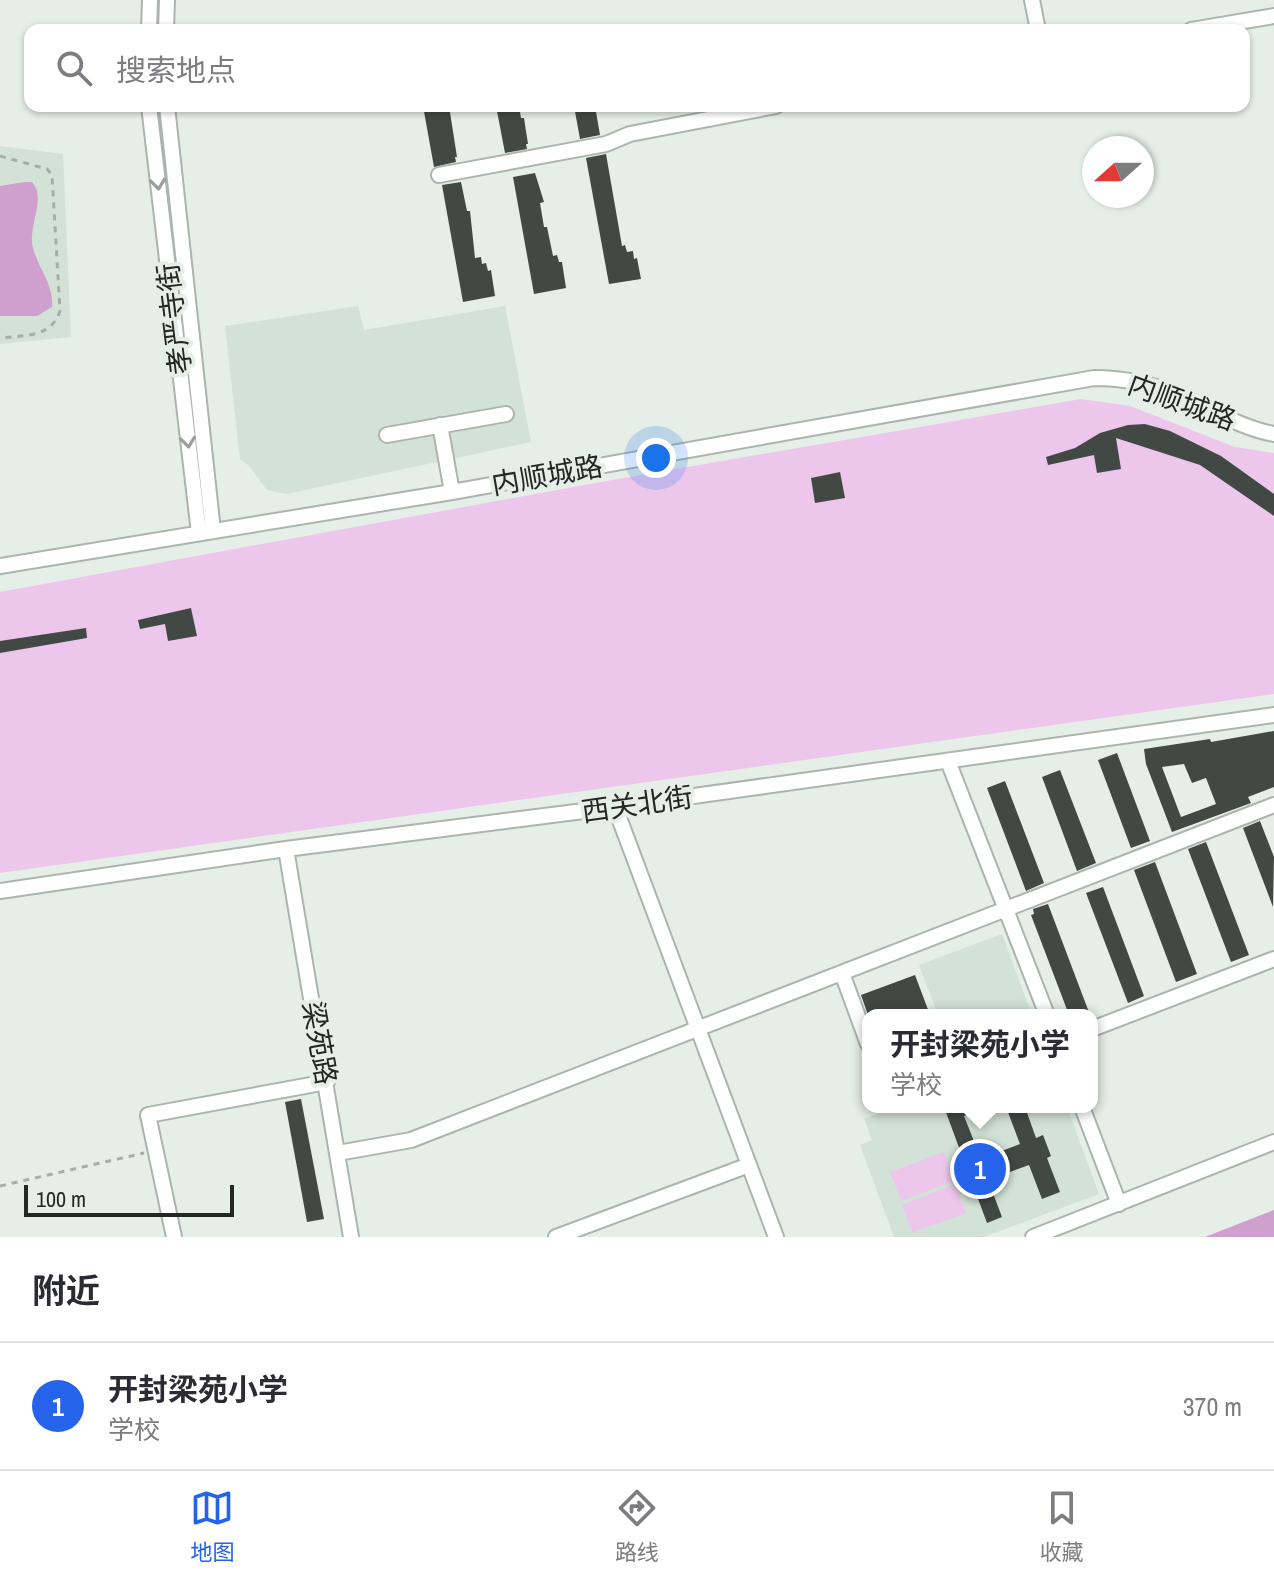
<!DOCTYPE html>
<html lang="zh">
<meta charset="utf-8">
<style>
:root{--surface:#fff;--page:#f2f2f3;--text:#2b2b33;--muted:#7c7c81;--line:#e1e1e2;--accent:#2563eb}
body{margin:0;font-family:"Archivo Narrow","Noto Sans SC",sans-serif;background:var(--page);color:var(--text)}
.compass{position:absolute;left:1082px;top:136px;width:72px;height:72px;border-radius:50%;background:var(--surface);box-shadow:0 2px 6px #0004;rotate:249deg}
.scale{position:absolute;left:24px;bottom:20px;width:210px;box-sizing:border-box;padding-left:8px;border:4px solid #242725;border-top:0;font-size:22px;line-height:28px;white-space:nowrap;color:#242725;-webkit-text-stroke:6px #e5eee7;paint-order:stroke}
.you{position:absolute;left:656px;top:458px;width:28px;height:28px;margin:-20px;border:6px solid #fff;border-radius:50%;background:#1a73e8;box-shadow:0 0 0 12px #1a73e833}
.badge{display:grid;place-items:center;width:52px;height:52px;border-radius:50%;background:var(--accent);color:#fff;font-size:26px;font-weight:700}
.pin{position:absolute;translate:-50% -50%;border:4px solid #fff;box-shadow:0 2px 8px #0006}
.popup{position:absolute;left:862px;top:1009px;width:236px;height:104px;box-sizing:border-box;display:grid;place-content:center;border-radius:16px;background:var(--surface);filter:drop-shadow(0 2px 6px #0005);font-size:26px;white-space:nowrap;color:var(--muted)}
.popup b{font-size:30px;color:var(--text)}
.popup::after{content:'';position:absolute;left:50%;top:100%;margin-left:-16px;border:16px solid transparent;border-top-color:var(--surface)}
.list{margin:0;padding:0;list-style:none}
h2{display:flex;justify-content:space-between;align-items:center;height:104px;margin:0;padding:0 32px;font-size:34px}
h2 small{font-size:26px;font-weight:400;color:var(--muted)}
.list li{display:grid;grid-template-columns:52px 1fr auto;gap:24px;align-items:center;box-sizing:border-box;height:128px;padding:0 32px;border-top:2px solid var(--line)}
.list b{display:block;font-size:30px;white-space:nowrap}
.list p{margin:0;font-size:26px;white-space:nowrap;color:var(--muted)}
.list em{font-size:26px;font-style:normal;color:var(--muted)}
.icon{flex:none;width:44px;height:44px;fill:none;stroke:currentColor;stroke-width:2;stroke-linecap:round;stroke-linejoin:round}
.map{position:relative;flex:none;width:1274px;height:1237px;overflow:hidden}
.search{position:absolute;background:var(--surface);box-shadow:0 2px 6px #0004;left:24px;right:24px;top:24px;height:88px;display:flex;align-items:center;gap:20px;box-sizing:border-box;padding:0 28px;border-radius:16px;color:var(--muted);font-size:30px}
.sheet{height:232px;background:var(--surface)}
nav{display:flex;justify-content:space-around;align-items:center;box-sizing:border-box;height:112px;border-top:2px solid var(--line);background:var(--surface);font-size:22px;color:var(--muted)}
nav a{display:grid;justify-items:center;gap:4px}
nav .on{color:var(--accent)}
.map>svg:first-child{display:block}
.built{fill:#d3e2d7}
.green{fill:#edc7eb}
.water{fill:#cf9fcd}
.building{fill:#424944;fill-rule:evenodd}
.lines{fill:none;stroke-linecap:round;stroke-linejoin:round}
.minor-casing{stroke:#acb4ae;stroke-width:18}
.path{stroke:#a6ada8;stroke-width:3;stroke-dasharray:6 6;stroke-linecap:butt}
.minor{stroke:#fff;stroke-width:14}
.oneway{stroke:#9c9e9d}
.labels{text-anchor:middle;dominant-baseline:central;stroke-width:8;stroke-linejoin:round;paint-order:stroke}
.street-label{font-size:28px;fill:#242725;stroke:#e5eee7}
</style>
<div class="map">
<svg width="1274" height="1237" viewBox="0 0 1274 1237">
<rect width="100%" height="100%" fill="#e5eee7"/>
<!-- built -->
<path class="built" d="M0 146 63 154 71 337 0 344Z
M358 306 364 330 505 306 531 442 286 494 267 490 249 466 240 459 225 326Z
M1002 934 1032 1015H938L919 965Z
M895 1107H1067L1099 1194 984 1237H894L860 1145 872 1140 864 1119Z"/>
<!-- green -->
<path class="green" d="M1081 399 1130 406 1235 447 1274 453V694L0 873V592L595 483Z
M944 1152 954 1181 901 1201 890 1172Z
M955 1184 966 1213 912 1233 902 1205Z"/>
<!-- water -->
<path class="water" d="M25 182H32C46 197 30 223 32 243 36 267 54 282 52 307L37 316H0V186Z
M1274 1210V1237H1205Z"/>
<!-- building -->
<path class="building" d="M423 106H449L457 157H455L456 162 434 167Z
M496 106H519L521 118H524L528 144H526L527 149 505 153Z
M574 106H595L600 135 580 139Z
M606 154 622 246 625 245 627 252 633 251 634 259 637 258 641 279 609 284 586 158Z
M535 173 544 202 540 203 544 227H547L553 256 557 255 559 262H562L566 288 534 294 513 177Z
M461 182 467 211H470L475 258 481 257 482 264 486 263 488 271 491 270 495 296 463 302 442 185Z
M1145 424 1170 431 1221 456 1274 494V516L1200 465 1116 438 1121 469 1097 473 1094 455 1048 465 1046 457 1075 448 1100 433 1128 425Z
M840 472 845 498 815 503 811 478Z
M191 608 197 636 168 641 165 624 140 629 138 620Z
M86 628 87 638 0 653V641Z
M1274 731V787L1248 797 1251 803 1172 832 1146 764 1144 749 1210 739 1211 742ZM1184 764 1192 783 1206 778 1216 804 1181 817 1162 767Z
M1117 753 1150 841 1131 848 1098 760Z
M1060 770 1096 863 1077 871 1042 777Z
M1005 781 1044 883 1026 891 987 788Z
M1260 821 1274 857 1273 907 1243 828Z
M1206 842 1249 955 1231 962 1188 849Z
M1155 862 1197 974 1176 982 1134 870Z
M1103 887 1144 996 1128 1003 1086 893Z
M1048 904 1090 1015H1069L1031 915 1034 914 1033 909Z
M915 975 930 1015H907L904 1009 888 1015H868L861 995Z
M301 1099 324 1219 307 1222 285 1102Z
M944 1107H985L964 1116 981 1159 1020 1144 1006 1107H1025L1036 1138 1043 1135 1051 1156 1047 1158 1060 1192 1042 1199 1029 1165 988 1180 1002 1217 987 1223Z"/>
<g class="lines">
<!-- minor casing -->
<g class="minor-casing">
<path id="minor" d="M1032 0 1038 30
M149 30 150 0
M166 30 167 0
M1191 30 1274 16
M149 106 199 533
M167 106 213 531
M439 175 606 144 630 134 776 106
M440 425 452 492
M387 435 506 414
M0 566 452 492 1094 378C1124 378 1153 384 1181 396 1211 409 1241 428 1274 434
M948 761 1047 1015
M615 807 776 1237
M286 849 351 1237
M0 891 286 849 615 807 1274 715
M842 973 868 1044
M1092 1029 1274 959
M1082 1107 1119 1204
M338 1153 411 1140 1274 805
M174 1237 148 1115 327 1082
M556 1237 749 1165
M1033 1237 1274 1142"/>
</g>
<!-- path -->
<path class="path" d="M0 156 47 169 52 175 60 311C51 338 25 335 0 338
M0 1186 144 1153"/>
<!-- minor -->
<use href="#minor" class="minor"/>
</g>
<!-- one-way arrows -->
<defs><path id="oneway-chevron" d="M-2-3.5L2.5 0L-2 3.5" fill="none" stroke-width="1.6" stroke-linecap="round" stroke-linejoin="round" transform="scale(2)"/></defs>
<g class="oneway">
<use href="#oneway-chevron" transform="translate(158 184) rotate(83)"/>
<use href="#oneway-chevron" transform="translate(188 442) rotate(83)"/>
</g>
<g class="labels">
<!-- street labels -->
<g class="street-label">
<text transform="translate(174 319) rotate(-97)">孝严寺街</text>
<text transform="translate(1182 402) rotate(20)">内顺城路</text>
<text transform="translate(547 475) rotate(-10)">内顺城路</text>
<text transform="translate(637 804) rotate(-8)">西关北街</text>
<text transform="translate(320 1043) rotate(80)">梁苑路</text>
</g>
</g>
</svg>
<svg class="compass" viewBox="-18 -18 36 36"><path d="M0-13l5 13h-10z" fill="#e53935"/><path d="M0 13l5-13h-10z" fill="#7c7c81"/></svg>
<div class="scale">100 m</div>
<div class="you"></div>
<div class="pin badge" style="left:980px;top:1169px">1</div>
<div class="popup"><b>开封梁苑小学</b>学校</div>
<div class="search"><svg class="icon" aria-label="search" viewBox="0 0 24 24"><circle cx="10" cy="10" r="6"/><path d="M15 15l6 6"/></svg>搜索地点</div>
</div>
<section class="sheet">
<h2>附近<small></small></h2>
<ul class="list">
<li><span class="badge">1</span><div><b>开封梁苑小学</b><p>学校</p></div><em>370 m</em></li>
</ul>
</section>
<nav>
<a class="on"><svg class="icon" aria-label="map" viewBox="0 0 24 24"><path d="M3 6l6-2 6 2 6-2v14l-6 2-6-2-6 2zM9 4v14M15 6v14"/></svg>地图</a>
<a><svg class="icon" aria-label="directions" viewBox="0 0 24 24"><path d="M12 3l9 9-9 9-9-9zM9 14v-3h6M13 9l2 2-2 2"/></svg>路线</a>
<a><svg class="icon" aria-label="saved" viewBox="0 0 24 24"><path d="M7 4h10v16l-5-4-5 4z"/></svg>收藏</a>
</nav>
